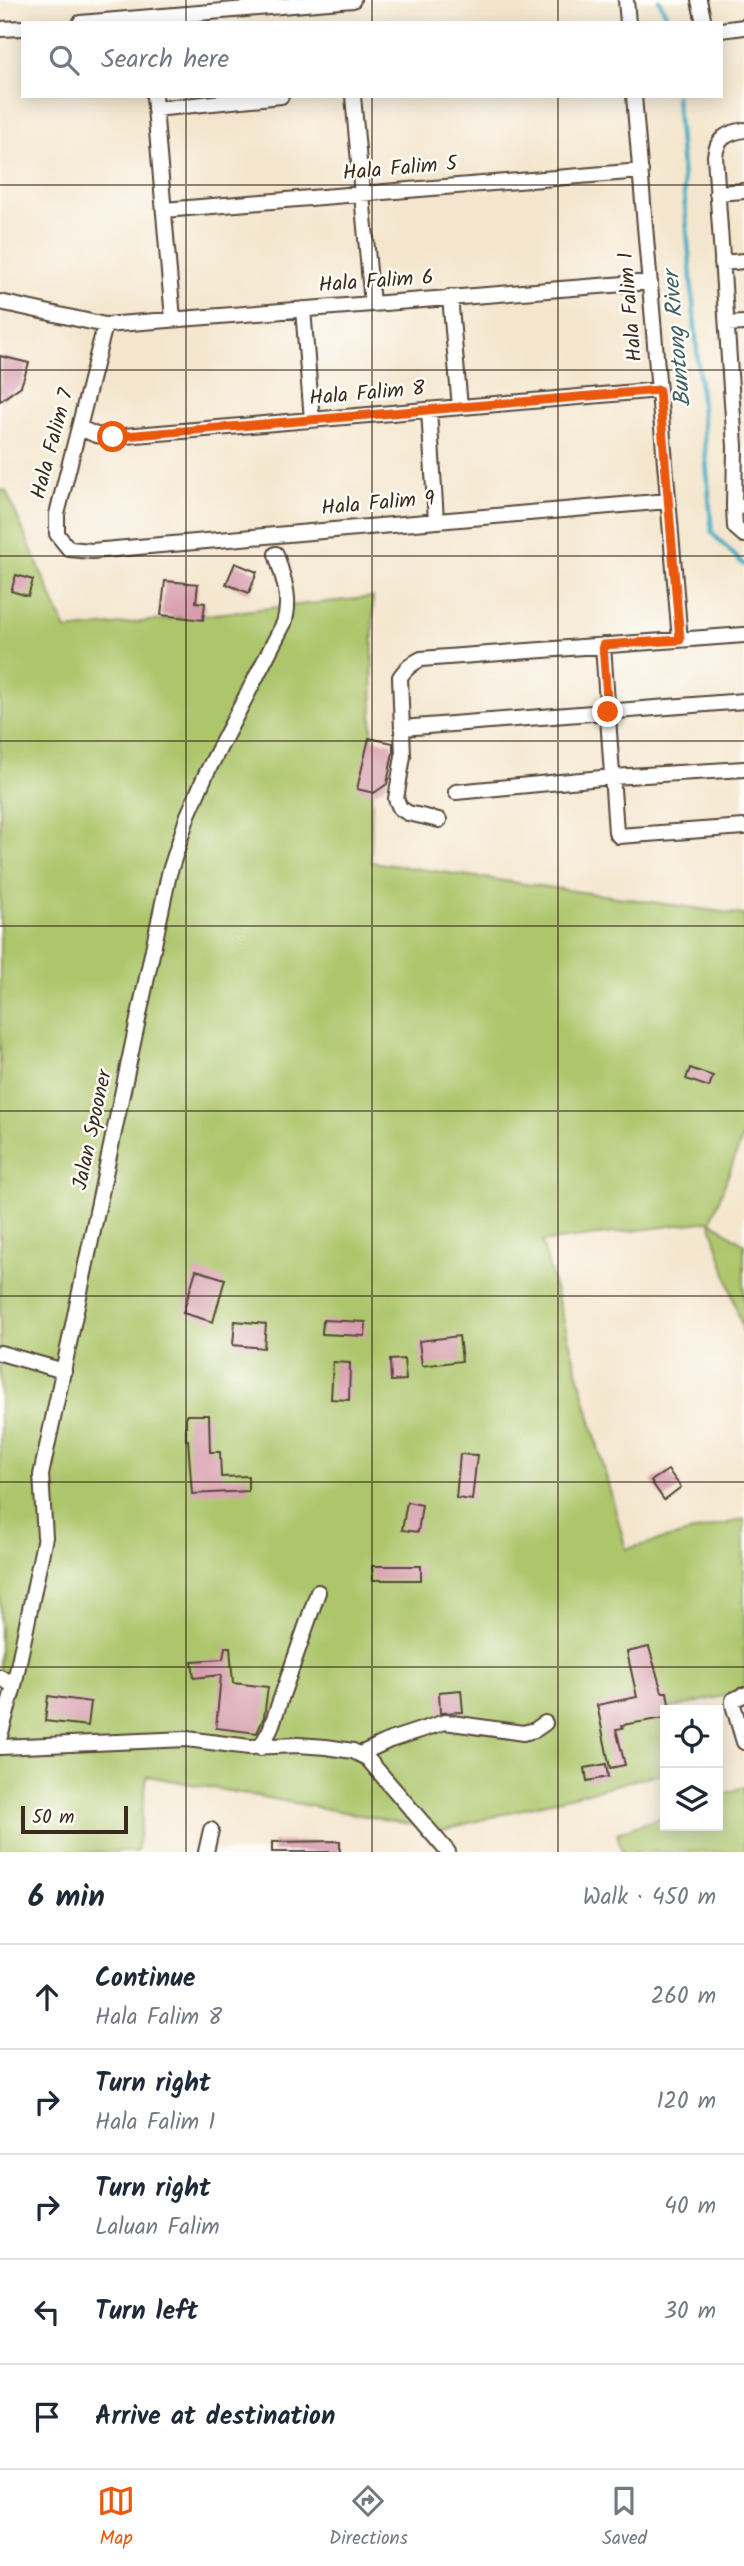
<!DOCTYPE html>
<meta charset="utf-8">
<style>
:root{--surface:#fff;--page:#f2f2f3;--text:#1f2937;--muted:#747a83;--line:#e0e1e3;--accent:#ea580c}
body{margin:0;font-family:Kalam,sans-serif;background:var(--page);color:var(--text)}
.controls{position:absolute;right:21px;bottom:21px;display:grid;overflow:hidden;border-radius:0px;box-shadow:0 4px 18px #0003}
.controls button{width:63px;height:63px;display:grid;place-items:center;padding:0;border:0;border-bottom:2px solid var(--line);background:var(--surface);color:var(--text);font:35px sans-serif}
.scale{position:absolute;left:21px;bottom:18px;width:107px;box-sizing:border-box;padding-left:7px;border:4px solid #3b2a1e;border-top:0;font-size:19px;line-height:24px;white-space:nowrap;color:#3b2a1e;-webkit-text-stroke:5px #fdfcf7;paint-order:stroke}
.stop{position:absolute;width:21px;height:21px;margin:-16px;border:5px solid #ea580c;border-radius:50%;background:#fff}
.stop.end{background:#ea580c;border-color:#fff;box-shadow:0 2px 7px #0008}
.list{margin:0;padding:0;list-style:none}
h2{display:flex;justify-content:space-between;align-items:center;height:91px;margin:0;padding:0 28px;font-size:30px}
h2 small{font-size:23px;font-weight:400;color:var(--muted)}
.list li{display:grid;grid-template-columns:46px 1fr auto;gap:21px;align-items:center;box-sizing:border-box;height:105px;padding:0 28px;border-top:2px solid var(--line)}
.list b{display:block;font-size:26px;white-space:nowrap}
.list p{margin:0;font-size:23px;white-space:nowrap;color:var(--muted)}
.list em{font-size:23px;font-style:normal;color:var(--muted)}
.icon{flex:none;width:38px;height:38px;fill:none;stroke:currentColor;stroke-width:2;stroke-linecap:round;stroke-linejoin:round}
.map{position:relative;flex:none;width:744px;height:1852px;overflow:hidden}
.search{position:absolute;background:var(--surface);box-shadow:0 4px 18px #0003;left:21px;right:21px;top:21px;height:77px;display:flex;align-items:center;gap:18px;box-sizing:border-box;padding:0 24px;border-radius:0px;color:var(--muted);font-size:26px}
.sheet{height:616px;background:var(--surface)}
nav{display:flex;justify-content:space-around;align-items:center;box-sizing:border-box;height:98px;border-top:2px solid var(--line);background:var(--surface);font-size:19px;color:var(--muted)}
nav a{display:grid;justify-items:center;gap:4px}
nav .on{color:var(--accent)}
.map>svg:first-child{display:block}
.green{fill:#adc66c;stroke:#747845;stroke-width:2}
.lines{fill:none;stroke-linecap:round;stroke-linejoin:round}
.stream{stroke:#46aec5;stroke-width:4.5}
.building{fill:#d79dae}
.minor-casing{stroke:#574638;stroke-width:18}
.minor{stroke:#fff;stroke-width:14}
.route{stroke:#ea580c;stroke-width:9}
.grid{fill:none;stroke:#3b2a1e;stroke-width:2;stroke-opacity:0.55}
.labels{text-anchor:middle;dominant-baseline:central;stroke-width:5;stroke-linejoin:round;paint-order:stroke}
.street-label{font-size:21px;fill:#3b2a1e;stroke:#fdfcf7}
.water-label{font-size:23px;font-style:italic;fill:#3f5f61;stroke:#fdfcf7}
</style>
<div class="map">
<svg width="744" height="1852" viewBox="0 0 744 1852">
<rect width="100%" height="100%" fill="#fdfcf7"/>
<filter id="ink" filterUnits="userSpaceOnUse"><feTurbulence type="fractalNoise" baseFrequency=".0143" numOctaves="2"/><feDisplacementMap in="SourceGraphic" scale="14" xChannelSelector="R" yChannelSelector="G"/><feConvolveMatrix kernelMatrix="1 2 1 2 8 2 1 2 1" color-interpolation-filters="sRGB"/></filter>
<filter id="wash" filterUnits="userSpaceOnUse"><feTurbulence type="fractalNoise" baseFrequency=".00686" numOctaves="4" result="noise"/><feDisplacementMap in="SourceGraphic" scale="28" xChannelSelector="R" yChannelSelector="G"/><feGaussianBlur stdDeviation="1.57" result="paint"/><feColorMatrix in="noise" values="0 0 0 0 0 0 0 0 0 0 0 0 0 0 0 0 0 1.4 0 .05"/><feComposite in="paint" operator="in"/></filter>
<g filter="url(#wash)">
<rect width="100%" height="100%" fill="#f4e6ce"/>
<!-- green -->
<path class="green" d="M0 490 6 491 66 630 373 597 371 862 744 915V1133L711 1221 744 1244V1334L710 1221 542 1242 626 1549 744 1519V1691L665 1710V1772L442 1830 147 1776 137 1852H0Z
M744 1787V1852H622L617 1833 665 1816V1826H718V1796Z"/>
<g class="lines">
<!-- stream -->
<path class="stream" d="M659 0 670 23
M676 96 712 533 744 565"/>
</g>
<g id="blocks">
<!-- building -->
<path class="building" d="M0 356 29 363 21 386 0 401Z
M235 563 257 572 249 593 226 584Z
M16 575 33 580 28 596 11 591Z
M165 581 198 584 196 602 205 603 203 620 161 615Z
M369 738 393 743V752L387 784 374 793 357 789Z
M690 1068 713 1076 709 1087 686 1079Z
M196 1270 225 1279 213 1322 183 1313Z
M323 1320 366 1322 365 1336 322 1334Z
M235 1321 266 1324 264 1348 233 1345Z
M459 1336 462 1361 422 1366 419 1341Z
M404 1359 406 1380 391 1381 390 1360Z
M333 1362 350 1363 349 1400 331 1399Z
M186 1415H209L210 1452H220L221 1477 248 1476V1491L192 1494 188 1440H186Z
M460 1454 477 1455 472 1500 456 1498Z
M668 1470 681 1487 664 1500 651 1481Z
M407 1502 422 1505 418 1532 402 1530Z
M372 1566H421V1580H373Z
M225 1647H230L233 1683 268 1687 264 1717 257 1733 216 1728 221 1675 194 1678 192 1661 223 1659Z
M649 1647 662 1692H667L670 1710H665V1718L622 1725 623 1728 616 1729 625 1765 610 1768 597 1705 637 1697 627 1652Z
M461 1690 463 1712 440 1713 439 1692Z
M48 1696 91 1702 88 1726 45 1721Z
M606 1764 608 1777 587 1781 585 1768Z
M340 1841V1852H272V1842Z"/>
</g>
</g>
<g filter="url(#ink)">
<use href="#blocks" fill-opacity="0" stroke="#574638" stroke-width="2"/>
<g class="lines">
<!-- minor casing -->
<g class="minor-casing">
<path id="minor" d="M626 0 628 23
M699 0 704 23
M80 23 353 0
M0 29 23 28
M721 30 744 27
M154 96 173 319
M353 96 372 304
M634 96 680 640
M155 109 281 96
M744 130C727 133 717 138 715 156L735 446 734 507 744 506
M717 193 744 191
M164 210 641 171
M722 263 744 261
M450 297 460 407
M0 302 105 325 650 282
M303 309 312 420
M727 324 744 323
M105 325 57 514V534L69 549 92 551 668 501
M429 410 436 520
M80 428 96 435 113 437 659 390
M734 507 735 527 744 535
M603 645 616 832 619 836 744 827
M402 728 744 701
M456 792 612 777 744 769
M439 820 408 813 400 808 396 799 403 756 400 677C405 669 413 663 421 659L744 635
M0 1353 64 1371
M0 1677 14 1686
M744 1695 733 1700V1705L744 1742
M0 1736 14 1686 45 1537 41 1475 169 874 188 815 206 774 284 623C292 598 283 578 276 554
M0 1747 187 1739 249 1747 298 1745 326 1747 353 1751 367 1758 448 1852
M260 1748 270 1730 318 1592
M360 1754 390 1740 445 1722 523 1733 535 1730 545 1723
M206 1852 211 1830"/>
</g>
<!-- minor -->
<use href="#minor" class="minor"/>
</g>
</g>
<g class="lines" filter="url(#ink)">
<!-- route -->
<path class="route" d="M113 437 659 390 680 640 603 645 608 712"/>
</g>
<!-- grid -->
<path class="grid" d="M186 0V23M372 0V23M558 0V23M186 96V1852M372 96V1852M558 96V1852M0 185H744M0 370H744M0 556H744M0 741H744M0 926H744M0 1111H744M0 1296H744M0 1482H744M0 1667H744"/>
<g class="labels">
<!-- street labels -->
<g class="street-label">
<text transform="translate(400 169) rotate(-5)">Hala Falim 5</text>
<text transform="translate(376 282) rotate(-4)">Hala Falim 6</text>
<text transform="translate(631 307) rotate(-95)">Hala Falim 1</text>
<text transform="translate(367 394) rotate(-5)">Hala Falim 8</text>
<text transform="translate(53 444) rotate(-75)">Hala Falim 7</text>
<text transform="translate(378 504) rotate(-5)">Hala Falim 9</text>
<text transform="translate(93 1130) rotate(-78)">Jalan Spooner</text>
</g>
<!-- water labels -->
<g class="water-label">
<text transform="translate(678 339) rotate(-95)">Buntong River</text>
</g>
</g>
</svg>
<div class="controls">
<button><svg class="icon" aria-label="locate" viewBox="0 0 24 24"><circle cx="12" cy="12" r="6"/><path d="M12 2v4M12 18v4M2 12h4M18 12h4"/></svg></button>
<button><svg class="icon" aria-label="layers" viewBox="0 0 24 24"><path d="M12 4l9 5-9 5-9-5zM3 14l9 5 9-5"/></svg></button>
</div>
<div class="scale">50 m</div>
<div class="stop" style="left:113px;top:437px"></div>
<div class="stop end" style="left:608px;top:712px"></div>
<div class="search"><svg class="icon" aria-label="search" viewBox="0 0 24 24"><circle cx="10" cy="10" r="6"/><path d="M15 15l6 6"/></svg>Search here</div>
</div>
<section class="sheet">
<h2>6 min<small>Walk · 450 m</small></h2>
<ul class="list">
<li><svg class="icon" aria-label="ahead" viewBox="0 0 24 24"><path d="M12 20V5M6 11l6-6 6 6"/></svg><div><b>Continue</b><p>Hala Falim 8</p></div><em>260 m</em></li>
<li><svg class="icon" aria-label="right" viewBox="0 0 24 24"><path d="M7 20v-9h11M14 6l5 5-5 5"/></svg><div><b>Turn right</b><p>Hala Falim 1</p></div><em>120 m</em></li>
<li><svg class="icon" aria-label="right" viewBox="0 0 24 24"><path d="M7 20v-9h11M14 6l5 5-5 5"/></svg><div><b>Turn right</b><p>Laluan Falim</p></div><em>40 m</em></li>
<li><svg class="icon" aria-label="left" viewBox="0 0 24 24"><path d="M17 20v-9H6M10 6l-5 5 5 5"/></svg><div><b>Turn left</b></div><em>30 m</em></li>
<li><svg class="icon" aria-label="arrive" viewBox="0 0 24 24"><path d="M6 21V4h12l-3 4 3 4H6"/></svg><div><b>Arrive at destination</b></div></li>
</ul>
</section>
<nav>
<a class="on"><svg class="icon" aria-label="map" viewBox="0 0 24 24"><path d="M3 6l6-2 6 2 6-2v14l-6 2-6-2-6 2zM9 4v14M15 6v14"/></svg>Map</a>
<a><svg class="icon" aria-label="directions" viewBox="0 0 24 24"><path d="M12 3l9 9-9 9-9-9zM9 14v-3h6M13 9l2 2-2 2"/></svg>Directions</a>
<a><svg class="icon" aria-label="saved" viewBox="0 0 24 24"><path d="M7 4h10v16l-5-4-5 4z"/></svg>Saved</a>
</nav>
